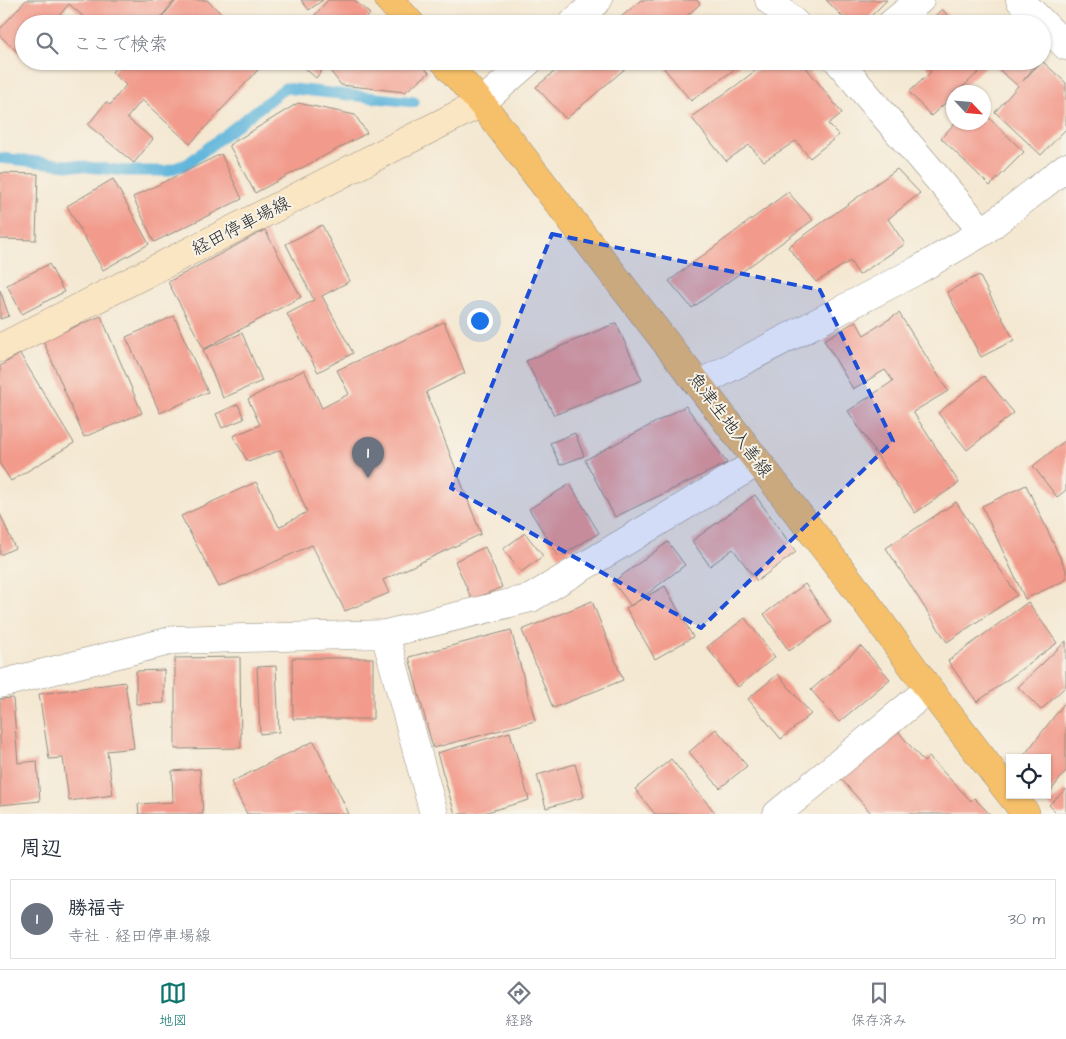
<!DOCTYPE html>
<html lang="ja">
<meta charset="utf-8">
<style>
:root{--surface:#fff;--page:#f6f6f7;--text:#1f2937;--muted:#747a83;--line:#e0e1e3;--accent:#0f766e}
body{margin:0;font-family:"Architects Daughter","Klee One",sans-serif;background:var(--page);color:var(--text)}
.controls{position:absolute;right:15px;bottom:15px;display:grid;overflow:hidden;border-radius:0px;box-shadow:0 1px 4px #0004}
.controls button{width:45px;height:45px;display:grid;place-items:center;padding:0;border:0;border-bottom:1px solid var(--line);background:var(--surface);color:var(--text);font:25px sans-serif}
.compass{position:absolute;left:946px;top:85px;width:45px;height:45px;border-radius:50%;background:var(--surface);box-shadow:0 1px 4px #0004;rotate:116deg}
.you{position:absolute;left:479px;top:320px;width:18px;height:18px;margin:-12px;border:4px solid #fff;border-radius:50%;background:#1a73e8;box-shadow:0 0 0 8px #1a73e833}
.badge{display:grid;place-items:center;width:32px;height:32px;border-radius:50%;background:var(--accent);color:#fff;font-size:16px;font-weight:700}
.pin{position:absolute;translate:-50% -41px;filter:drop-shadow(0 1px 2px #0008)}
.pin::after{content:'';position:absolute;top:26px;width:18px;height:15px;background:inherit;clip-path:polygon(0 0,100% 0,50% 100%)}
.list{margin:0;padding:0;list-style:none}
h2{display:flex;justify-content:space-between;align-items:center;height:65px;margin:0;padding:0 20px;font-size:21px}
h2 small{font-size:16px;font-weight:400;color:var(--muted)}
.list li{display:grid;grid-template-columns:32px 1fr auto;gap:15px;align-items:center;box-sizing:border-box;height:80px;margin:0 10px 10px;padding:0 10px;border:1px solid var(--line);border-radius:0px}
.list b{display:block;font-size:19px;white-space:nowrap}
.list p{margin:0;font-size:16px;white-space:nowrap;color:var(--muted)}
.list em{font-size:16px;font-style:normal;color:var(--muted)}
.icon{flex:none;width:28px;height:28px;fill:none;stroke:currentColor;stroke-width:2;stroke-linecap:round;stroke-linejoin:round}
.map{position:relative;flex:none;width:1066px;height:814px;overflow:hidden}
.search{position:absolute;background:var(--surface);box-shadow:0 1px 4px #0004;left:15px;right:15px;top:15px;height:55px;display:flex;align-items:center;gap:12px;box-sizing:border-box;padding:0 18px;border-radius:28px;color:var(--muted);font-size:19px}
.sheet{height:155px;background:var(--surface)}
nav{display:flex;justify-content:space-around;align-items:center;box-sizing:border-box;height:70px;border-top:1px solid var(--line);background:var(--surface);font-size:14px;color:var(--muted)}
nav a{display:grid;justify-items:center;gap:2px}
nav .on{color:var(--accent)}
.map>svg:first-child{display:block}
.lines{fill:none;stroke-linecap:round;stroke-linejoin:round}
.stream{stroke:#5eb5db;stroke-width:11}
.building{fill:#f29b8c}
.street-casing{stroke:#908a7e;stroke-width:29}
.secondary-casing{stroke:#908a7e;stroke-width:29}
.primary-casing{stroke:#908a7e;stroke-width:29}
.street{stroke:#fff;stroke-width:28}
.secondary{stroke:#fbe6c4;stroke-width:28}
.primary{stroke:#f6c06b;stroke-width:28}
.marked{fill:#1d4ed8;fill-opacity:0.2;stroke:#1d4ed8;stroke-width:4;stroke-dasharray:10 6;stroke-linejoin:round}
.labels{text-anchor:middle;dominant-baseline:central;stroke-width:4;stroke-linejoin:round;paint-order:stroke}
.street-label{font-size:18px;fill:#2b2b2b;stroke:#f7f3e8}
</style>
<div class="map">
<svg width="1066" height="814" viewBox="0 0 1066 814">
<rect width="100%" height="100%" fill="#f7f3e8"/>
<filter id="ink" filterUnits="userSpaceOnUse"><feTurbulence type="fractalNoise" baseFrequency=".02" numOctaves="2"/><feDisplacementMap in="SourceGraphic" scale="10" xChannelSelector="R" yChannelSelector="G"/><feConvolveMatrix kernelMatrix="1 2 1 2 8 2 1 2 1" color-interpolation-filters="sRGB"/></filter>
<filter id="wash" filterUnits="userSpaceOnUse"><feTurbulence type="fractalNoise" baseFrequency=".0096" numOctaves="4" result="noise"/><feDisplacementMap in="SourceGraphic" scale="20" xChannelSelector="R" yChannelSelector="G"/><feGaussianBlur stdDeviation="1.12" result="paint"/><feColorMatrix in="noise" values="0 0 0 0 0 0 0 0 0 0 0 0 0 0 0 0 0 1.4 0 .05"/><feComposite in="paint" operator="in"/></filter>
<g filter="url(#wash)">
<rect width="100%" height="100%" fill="#f4e8d2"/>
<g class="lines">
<!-- stream -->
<path class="stream" d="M0 158 126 171H166L187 164 285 88 414 102"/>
</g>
<g id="blocks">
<!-- building -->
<path class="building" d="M26 0H175L155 24H92L69 4 52 24H24V56L23 57 0 36V29Z
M177 0H207L232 24H155Z
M301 0H323L309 10Z
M328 0H354L370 14 362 24H307Z
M641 0H697L700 4 678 24H613Z
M826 0H887L863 24H850Z
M942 9 955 24H926Z
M121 61H266L190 144 142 100 127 118 153 139 134 163 88 125 106 102 110 105 126 85 112 72Z
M297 61H330L316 78Z
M344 61H419L429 73 405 92 341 85 331 72Z
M567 61H634L566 119 536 87Z
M658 61H735L739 66 691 101Z
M768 61H801L842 113 828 124 839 135 810 158 796 141 764 161 749 145 726 161 691 117 734 87Z
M922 61H1039L1023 81 1042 61 1066 83V129L1041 155 995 112 1018 86 990 62 957 92H954V95L931 116 909 92 931 72Z
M298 103 355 115 367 133 255 193 229 145Z
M984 113 1024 152 990 186 941 138 956 122H984Z
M221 154 242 199 154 242 133 197Z
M897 169 920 193 888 219 905 244 859 275 850 261 816 282 788 247Z
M0 173 38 174 36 240 0 239Z
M113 179 149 244 103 270 67 206Z
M788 192 813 220 692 308 669 281Z
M322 225 350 281 322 296 353 353 318 372 287 314 314 300 286 244Z
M265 230 301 297 204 349 168 282Z
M49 264 64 292 22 314 7 285Z
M979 275 1014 340 981 357 947 292Z
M0 290 9 316 0 319Z
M899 313 948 391 913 412 959 483 915 513 848 411 893 381 885 370 853 389 824 340 856 321 864 335Z
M101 316 142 413 84 437 43 340Z
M174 316 208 392 160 413 126 337Z
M444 322 465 373 426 392 481 534 383 580 389 593 345 611 312 545 219 587 181 516 256 482 279 527 307 512 281 450 248 462 233 436 260 425 248 399 304 370 322 408 349 394 337 370Z
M616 323 642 380 554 415 526 361Z
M242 333 262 381 223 398 203 350Z
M20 354 74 443 11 481 0 464V366Z
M984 376 1014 413 967 450 938 413Z
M238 404 244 419 222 428 216 414Z
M686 406 727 463 615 517 585 460Z
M575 433 584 456 560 465 550 443Z
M1066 440V490L1057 497 1033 466Z
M570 484 599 533 559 557 529 509Z
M1026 485 1066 570V580L1025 599 982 506Z
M755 495 796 552 757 581 733 549 710 566 692 541Z
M956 502 1017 595 947 642 886 548Z
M0 514 15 548 0 555Z
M525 533 543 556 521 572 503 549Z
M668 542 685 565 631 606 613 582Z
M485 547 502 587 472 600 455 561Z
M805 584 831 622 789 651 764 614Z
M665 586 693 637 655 659 626 608Z
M592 601 623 680 553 708 522 630Z
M1028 602 1057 643 977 702 948 661Z
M745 618 775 657 738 687 707 647Z
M511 630 535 721 433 748 409 657Z
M1066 641V686L1041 710 1018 687Z
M861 646 890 679 839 722 811 690Z
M240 657 241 748 175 749V658Z
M292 658H373V719H293Z
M276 666 279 732 260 734 257 667Z
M164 670V703L136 704V671Z
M778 674 811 714 781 739 748 699Z
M125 682 134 748 107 751 113 795 69 801 63 758 49 759 39 694Z
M13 698 18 763 37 761 40 801 0 805V699Z
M1066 701V771L1050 792 1047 789V758H1022Z
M716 729 747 766 720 788 689 752Z
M897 730 924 762 929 757 971 801 974 798 990 814H870L871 813 841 779Z
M510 732 529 800 480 814H455L437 753Z
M314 741 349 814H247L231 782Z
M671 759 716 814H655L635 789Z
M575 764 584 797 546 808 537 775Z
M200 769 203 814H139L138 804 173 802 172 771Z
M1066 789V814H1058L1049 805Z"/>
</g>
</g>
<g filter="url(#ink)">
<use href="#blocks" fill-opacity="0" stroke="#908a7e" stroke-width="1"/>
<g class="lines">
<!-- street casing -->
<g class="street-casing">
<path id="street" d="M769 0 796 24
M1020 0 1066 46
M572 24 598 0
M891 24 920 0
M838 61 983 232
M481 103 529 61
M699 384 916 271 983 232 1066 167
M385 634 434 814
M0 684 174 640 385 634 531 598 758 462
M777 814 929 689"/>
</g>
<!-- secondary casing -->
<g class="secondary-casing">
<path id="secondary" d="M0 348 481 103"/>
</g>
<!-- primary casing -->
<g class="primary-casing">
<path id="primary" d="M389 0 411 24
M444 61 481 103 860 594 929 689 1010 794
M1011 795 1026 814"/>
</g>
<!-- street -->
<use href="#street" class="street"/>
<!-- secondary -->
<use href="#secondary" class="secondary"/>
<!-- primary -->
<use href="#primary" class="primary"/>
</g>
</g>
<!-- marked area -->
<path class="marked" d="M552 234 820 290 893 441 701 628 451 488Z"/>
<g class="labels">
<!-- street labels -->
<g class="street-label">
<text transform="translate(241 226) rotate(-27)">経田停車場線</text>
<text transform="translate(730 425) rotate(53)">魚津生地入善線</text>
</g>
</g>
</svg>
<div class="controls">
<button><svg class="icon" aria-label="locate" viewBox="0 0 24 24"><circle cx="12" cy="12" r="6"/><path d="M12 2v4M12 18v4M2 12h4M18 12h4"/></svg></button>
</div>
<svg class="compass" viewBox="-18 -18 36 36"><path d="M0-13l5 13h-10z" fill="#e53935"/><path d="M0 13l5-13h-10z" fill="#747a83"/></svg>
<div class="you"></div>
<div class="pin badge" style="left:368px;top:478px;background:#6b7280">1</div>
<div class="search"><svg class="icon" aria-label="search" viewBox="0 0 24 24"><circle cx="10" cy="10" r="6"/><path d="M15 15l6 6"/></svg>ここで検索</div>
</div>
<section class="sheet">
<h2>周辺<small></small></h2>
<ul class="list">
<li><span class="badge" style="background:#6b7280">1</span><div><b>勝福寺</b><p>寺社 · 経田停車場線</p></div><em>30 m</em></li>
</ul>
</section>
<nav>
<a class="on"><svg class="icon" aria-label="map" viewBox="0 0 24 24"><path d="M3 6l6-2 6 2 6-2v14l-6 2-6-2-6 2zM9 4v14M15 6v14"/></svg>地図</a>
<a><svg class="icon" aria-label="directions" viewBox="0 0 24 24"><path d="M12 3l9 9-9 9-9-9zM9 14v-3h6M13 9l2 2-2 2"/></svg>経路</a>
<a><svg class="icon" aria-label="saved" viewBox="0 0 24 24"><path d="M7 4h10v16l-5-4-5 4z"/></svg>保存済み</a>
</nav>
